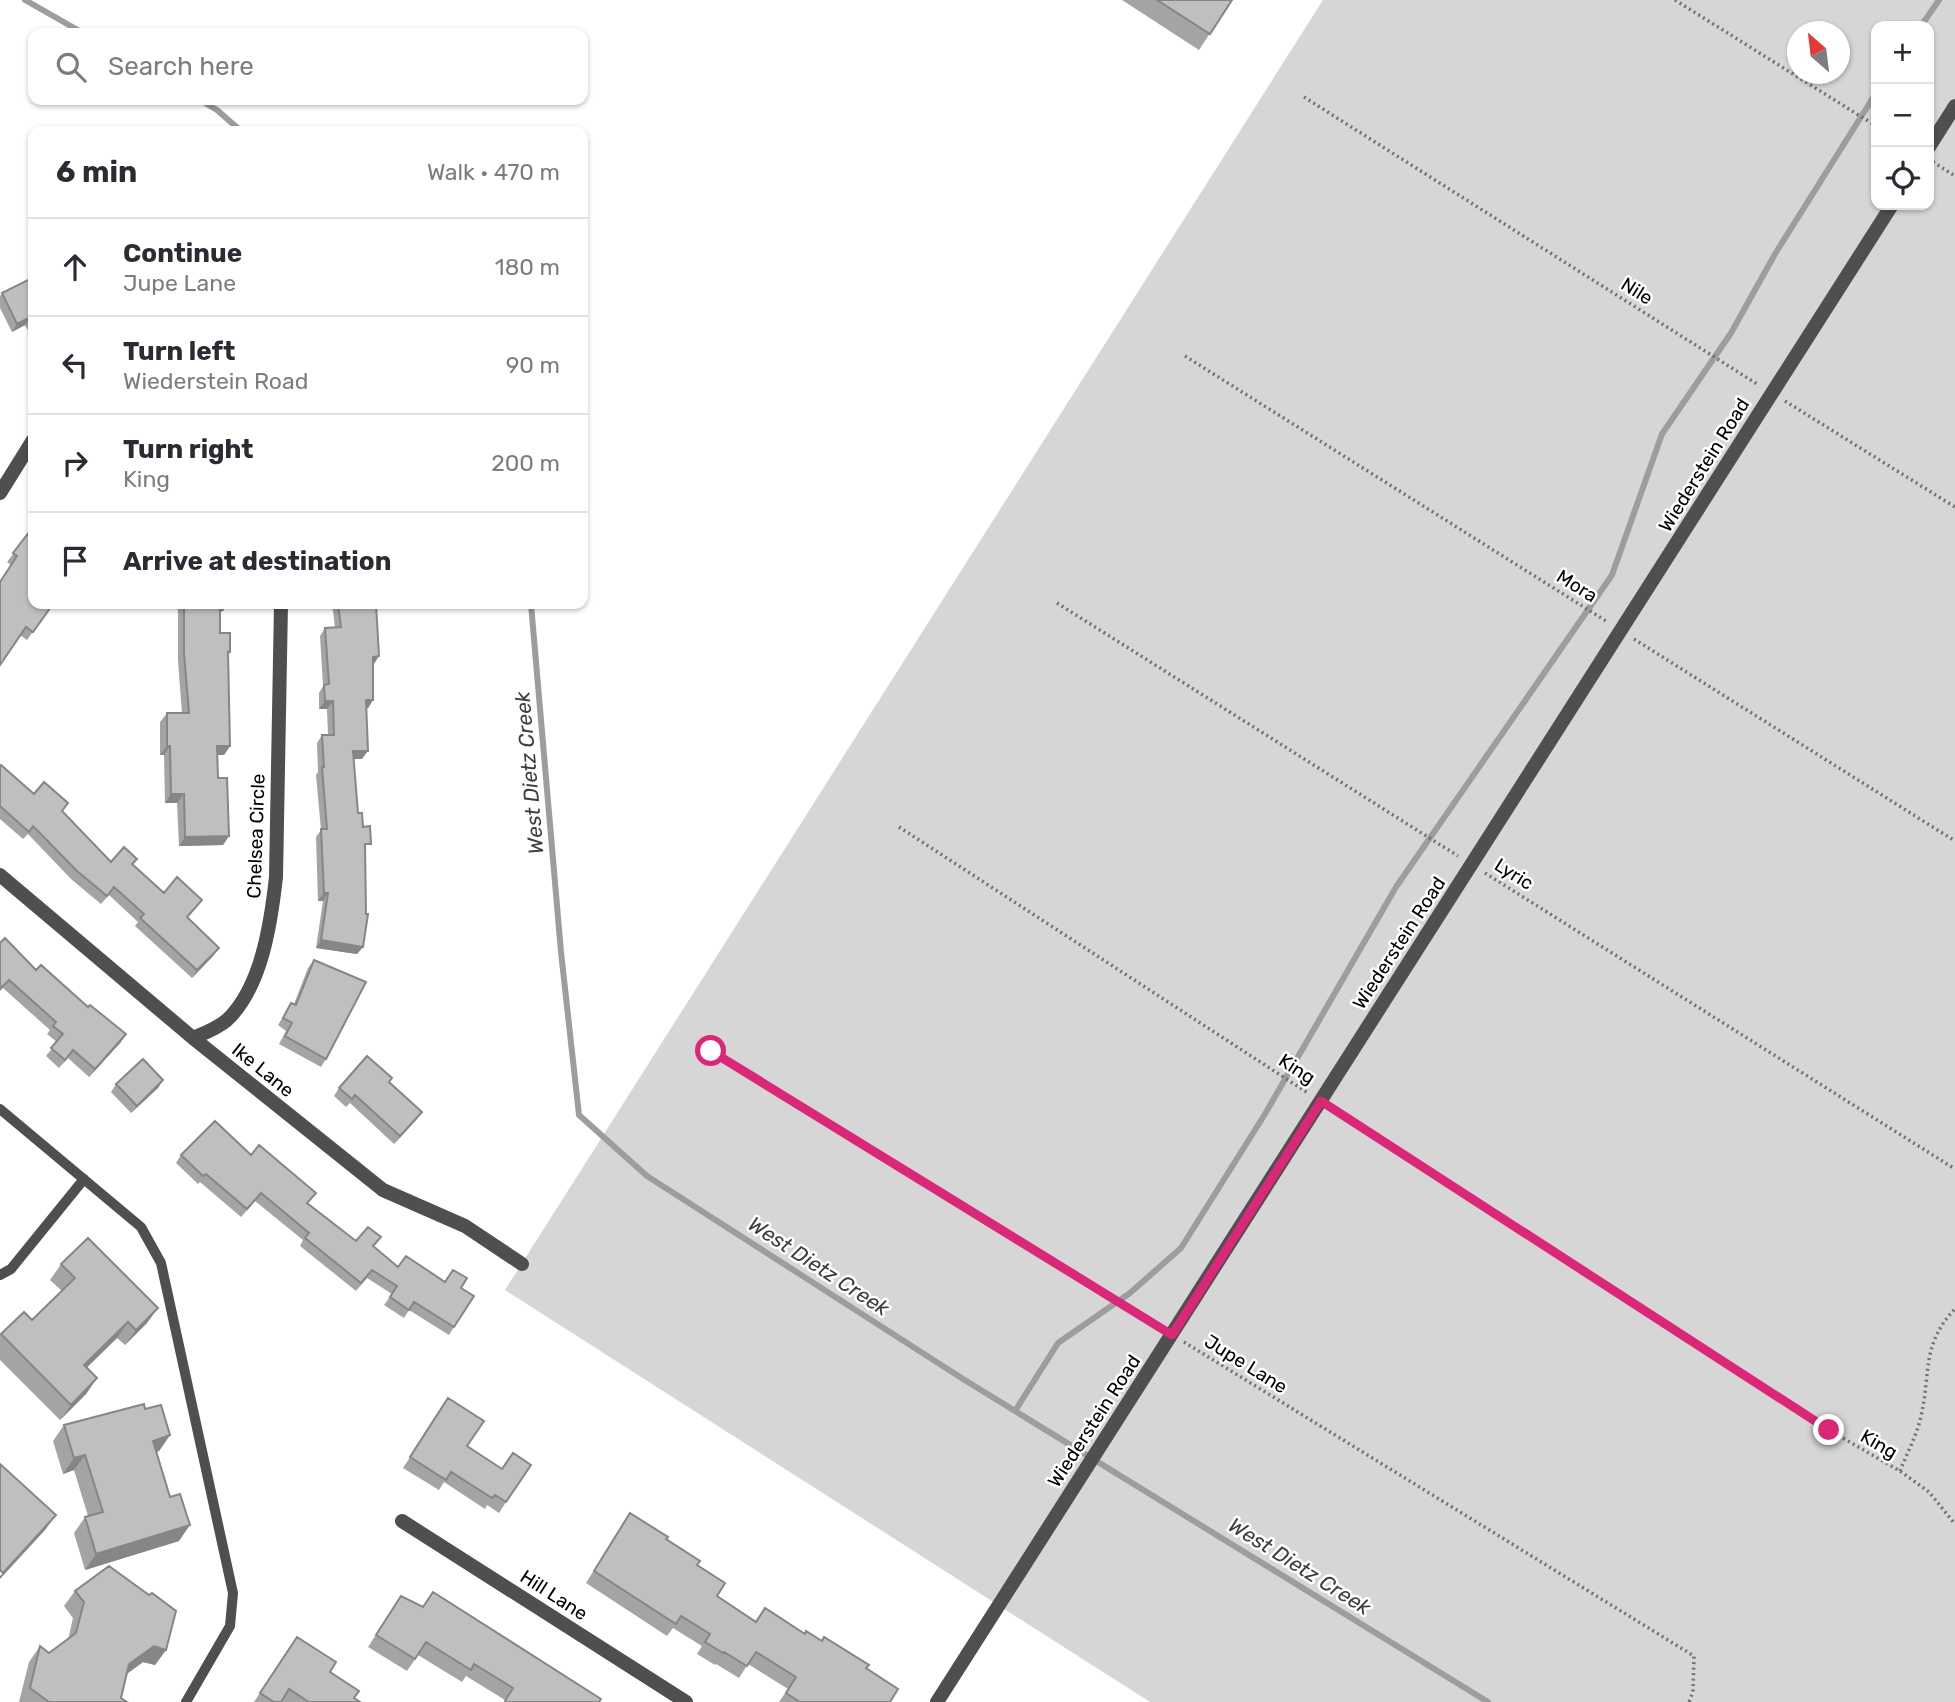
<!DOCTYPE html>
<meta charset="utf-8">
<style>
:root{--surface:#fff;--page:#f2f2f3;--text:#2b2b33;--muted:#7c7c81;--line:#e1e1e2}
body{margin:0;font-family:Rubik,sans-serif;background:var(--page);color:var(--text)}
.controls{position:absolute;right:21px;top:21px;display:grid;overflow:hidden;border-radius:14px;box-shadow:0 2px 5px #0004}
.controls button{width:63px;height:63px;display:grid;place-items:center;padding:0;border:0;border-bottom:2px solid var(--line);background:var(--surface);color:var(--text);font:35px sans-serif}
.compass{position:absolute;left:1787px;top:21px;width:63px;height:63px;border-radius:50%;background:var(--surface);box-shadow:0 2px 5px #0004;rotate:332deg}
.stop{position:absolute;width:21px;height:21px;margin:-16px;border:5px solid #db2777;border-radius:50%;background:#fff}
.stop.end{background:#db2777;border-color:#fff;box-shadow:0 2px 7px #0008}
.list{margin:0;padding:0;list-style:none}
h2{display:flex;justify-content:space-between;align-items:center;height:91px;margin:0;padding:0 28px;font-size:30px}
h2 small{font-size:23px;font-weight:400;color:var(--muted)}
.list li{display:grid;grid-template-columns:46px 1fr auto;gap:21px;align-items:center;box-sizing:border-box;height:98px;padding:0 28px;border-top:2px solid var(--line)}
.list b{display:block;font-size:26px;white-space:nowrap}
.list p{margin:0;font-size:23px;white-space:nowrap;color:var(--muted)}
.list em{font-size:23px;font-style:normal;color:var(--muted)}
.icon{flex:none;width:38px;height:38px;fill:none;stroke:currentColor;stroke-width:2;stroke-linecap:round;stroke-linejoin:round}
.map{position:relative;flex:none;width:1955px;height:1702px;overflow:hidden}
.search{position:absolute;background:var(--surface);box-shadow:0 2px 5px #0004;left:28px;top:28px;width:560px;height:77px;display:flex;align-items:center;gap:18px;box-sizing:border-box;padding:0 24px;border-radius:14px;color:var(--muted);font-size:26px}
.panel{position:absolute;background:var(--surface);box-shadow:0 2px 5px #0004;left:28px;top:126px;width:560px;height:483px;border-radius:14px}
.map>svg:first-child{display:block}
.green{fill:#d6d6d6;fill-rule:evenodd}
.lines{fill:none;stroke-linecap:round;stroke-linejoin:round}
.stream{stroke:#9d9d9d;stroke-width:6}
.path{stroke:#717171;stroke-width:3.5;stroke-dasharray:2 3.5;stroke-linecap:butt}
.service{stroke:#4f4f4f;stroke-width:10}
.minor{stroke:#4f4f4f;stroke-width:14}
.wall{fill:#a4a4a4}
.shaded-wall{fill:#868686}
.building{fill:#bfbfbf;stroke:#868686;stroke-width:2}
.route{stroke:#db2777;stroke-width:9}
.labels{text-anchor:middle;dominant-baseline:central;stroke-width:5;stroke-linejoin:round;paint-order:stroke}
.street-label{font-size:19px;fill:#000;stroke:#fff}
.water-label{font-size:21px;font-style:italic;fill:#3e3e3e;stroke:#fff}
</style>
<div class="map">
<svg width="1955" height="1702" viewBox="0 0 1955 1702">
<rect width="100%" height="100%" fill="#fff"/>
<!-- green -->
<path class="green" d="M1323 0H1955V1702H1150L505 1290ZM1876 26H1929V205H1876ZM1798 32H1840V74H1798Z"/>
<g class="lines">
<!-- stream -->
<path class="stream" d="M25 0 83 33
M1921 26 1939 0
M200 100 217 110 241 131
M531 604 561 952 579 1115 647 1176 963 1379 1488 1702
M1015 1411 1058 1343 1130 1293 1181 1248 1265 1114 1396 887 1612 575 1662 434 1731 333 1775 254 1876 93"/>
<!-- path -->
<path class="path" d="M1675 0 1876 126
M1304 97 1757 384
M1933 162 1955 176
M1185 356 1606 621
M1785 401 1955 507
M1057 603 1458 856
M1634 639 1955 841
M899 827 1308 1093
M1485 873 1955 1169
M711 1051 1157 1325
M1335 1110 1829 1430 1900 1471 1929 1492 1955 1524
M1184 1342 1694 1656 1693 1692 1689 1702
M1900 1471C1907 1453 1917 1435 1921 1416 1931 1374 1921 1344 1955 1309"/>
<!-- service -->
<path class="service" d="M0 1109 141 1227 161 1263 233 1593 230 1626 186 1702
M0 1275 11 1269 84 1179"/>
<!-- minor -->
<path class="minor" d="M1929 147 1955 106
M0 493 33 440
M0 875 193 1038 383 1190 465 1226 522 1264
M193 1038C205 1033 218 1028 227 1020 262 987 271 922 276 877L281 604
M402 1521 686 1702
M937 1702 1892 205"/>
</g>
<!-- wall -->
<path class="wall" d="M1122 0H1232L1199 50Z
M33 286V332L30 334 25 325 12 332 0 308V296L2 293Z
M33 523V604H53L27 640 20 635 11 565 7 562 32 529 30 528Z
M177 604H228L223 611 220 612V633L228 656 230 746 224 755H217L218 778 229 836 223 845 179 846 177 803H165L164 755H160V722L167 713H182L178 661V613Z
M332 604H376L373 664V700L368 708H366L362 759H353L358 813 366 852 363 947 357 954 316 948 323 901H318L316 837 321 830 316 775 318 772 317 743 322 735H328L327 709H319V693L323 686 320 636 325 628 335 627Z
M0 766 34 794 62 812 111 862 137 859 133 865 164 893 202 900 187 918 219 948 213 956 192 978 135 926 138 922 109 895 101 904 71 879 28 834 23 839 0 819Z
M0 943 36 970 121 1042 89 1077 68 1058 59 1068 46 1056 57 1042 47 1034 50 1030 3 988 0 991Z
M314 960 326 1059 321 1067 279 1044 286 1031 278 1025 291 1003 294 1004 308 968Z
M163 1080 158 1088 131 1113 111 1092 116 1084Z
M389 1082 416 1120 394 1144 350 1103 346 1107 334 1096 339 1088Z
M181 1155H251L308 1204 356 1241 374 1247 398 1267 461 1288 454 1327 449 1335 409 1310 404 1318 384 1305 392 1294 367 1278 356 1291 300 1246 303 1240 255 1201 241 1217 200 1182 198 1184 176 1163Z
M61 1264 147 1323 125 1345 117 1338 86 1368 97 1378 86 1394 60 1420 0 1360V1336L1 1334 32 1320 62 1291 50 1280Z
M448 1398 467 1446 506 1502 499 1513 487 1505 485 1509 444 1482 439 1490 403 1468Z
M145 1409 170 1435 159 1451 157 1452 179 1541 85 1570 74 1533 85 1517 88 1516 74 1470 63 1474 53 1441 64 1425Z
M630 1513 666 1539 697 1565 717 1596 756 1621 765 1608 804 1634 866 1668 890 1702H779L788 1689 748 1664 739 1678 716 1664 715 1665 697 1654 702 1646 673 1628 667 1636 586 1583Z
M75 1591 166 1650 155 1665 143 1662 127 1674 121 1698 127 1702H19L29 1662 40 1646 49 1653 68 1640 73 1618 64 1606Z
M433 1592 599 1702H504L505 1700 466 1676 462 1682 418 1655 407 1671 368 1647 401 1596 423 1607Z
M297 1637 354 1698 360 1702H254Z"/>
<!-- shaded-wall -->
<path class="shaded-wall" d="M31 317 25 325 12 332 17 324Z
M220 604H228L223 611 214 613Z
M379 656 374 664 367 665 373 657Z
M366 700H373L368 708H360Z
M325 701H333L327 709H319Z
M167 746H170L164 755H160Z
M217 746H230L224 755H211Z
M353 751H368L362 759H347Z
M171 794H184L177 803H165Z
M229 836 223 845 179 846 185 837Z
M324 893H328L323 901H318Z
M321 940 363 947 357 954 316 948Z
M219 948 213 956 192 978 197 970Z
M126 1034 121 1042 89 1077 95 1069Z
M163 1080 158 1088 131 1113 137 1106Z
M422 1112 416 1120 394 1144 400 1136Z
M158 1308 147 1323 125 1345 136 1330Z
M128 1322 117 1338 73 1381 84 1365Z
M97 1378 86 1394 60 1420 71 1405Z
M170 1435 159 1451 142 1456 153 1441Z
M85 1455 74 1470 63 1474 74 1458Z
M56 1515 45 1530 0 1579V1576L3 1573Z
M190 1525 179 1541 85 1570 96 1554Z
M154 1646 166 1650 155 1665 143 1662 118 1680 129 1664Z"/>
<!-- building -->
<path class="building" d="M1157 0H1232L1210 34Z
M30 279 33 286V322L31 317 17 324 2 293Z
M33 527V604H53L33 632 26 627 0 665V582L17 556 13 553Z
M184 604H222H220V633H230V652H228L230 746H217L218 778H227L229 836 185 837 184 794H171L170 746H167V713H189L184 653Z
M338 604H376L379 656 373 657V700H366L368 751H353L358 813H362L363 827 370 826 371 844H365L366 914H368L363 947 321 940 328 893H324L321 829H327L322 767H324L322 735H334L333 701H325L324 685 329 684 325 628 341 627Z
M1 765 34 794 44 782 68 803 62 811 111 862 124 847 137 859 132 864 164 893 177 877 202 900 187 917 219 948 197 970 140 918 144 914 114 887 107 896 77 871 33 826 29 832 0 806V766Z
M5 938 36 970 41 965 88 1007 90 1005 126 1034 95 1069 73 1050 65 1060 51 1048 63 1034 53 1026 56 1022 9 980 0 989V943Z
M314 960 366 982 326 1059 285 1036 292 1023 283 1018 291 1003 296 1005Z
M367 1056 392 1078 389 1082 422 1112 400 1136 355 1095 352 1099 339 1088Z
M143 1059 163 1080 137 1106 116 1084Z
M215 1121 251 1155 259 1145 316 1193 307 1203 356 1241 368 1227 381 1237 373 1246 398 1267 406 1256 445 1282 453 1270 467 1278 461 1288 474 1296 454 1327 414 1302 409 1310 390 1297 397 1286 372 1270 361 1283 305 1238 309 1233 261 1193 247 1209 206 1174 203 1176 181 1155Z
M88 1238 158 1308 136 1330 128 1322 84 1365 97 1378 71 1405 1 1334 24 1312 32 1320 75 1278 61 1264Z
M448 1398 484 1421 467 1446 502 1469 513 1453 531 1465 506 1502 495 1495 492 1498 451 1472 446 1480 410 1457Z
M144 1404 145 1409 161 1405 170 1435 153 1441 170 1497 180 1494 190 1525 96 1554 85 1517 103 1512 85 1455 74 1458 64 1425Z
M0 1464 56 1515 3 1573 0 1570Z
M630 1513 668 1537 666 1539 700 1561 697 1565 725 1583 717 1596 756 1622 765 1608 805 1634 806 1631 822 1641 824 1637 869 1665 866 1668 898 1689 890 1702H800L786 1693 796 1677 756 1652 747 1666 724 1652 723 1653 705 1642 710 1634 681 1616 676 1624 594 1571Z
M109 1566 149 1595 152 1593 176 1611 166 1650 154 1646 129 1664 121 1698 127 1702H49L30 1688 40 1646 49 1653 76 1633 84 1602 75 1591Z
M433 1592 601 1699 599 1702H507L505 1701 513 1688 474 1664 471 1670 426 1642 415 1659 376 1635 401 1596 423 1607Z
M297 1637 336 1662 330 1672 359 1691 354 1698 360 1702H309L289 1689 281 1702H274L260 1693Z"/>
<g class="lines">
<!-- route -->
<path class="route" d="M711 1051 1172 1335 1321 1101 1829 1430"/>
</g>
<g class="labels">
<!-- street labels -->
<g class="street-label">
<text transform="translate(1637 291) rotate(32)">Nile</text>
<text transform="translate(1704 465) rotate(-58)">Wiederstein Road</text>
<text transform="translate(1577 586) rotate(32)">Mora</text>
<text transform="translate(256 836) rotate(-88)">Chelsea Circle</text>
<text transform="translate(1514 874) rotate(32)">Lyric</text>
<text transform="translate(1399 943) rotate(-57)">Wiederstein Road</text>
<text transform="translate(1297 1069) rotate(33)">King</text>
<text transform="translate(263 1070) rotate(39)">Ike Lane</text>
<text transform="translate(1246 1364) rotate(32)">Jupe Lane</text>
<text transform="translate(1094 1421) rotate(-57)">Wiederstein Road</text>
<text transform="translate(1879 1444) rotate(30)">King</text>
<text transform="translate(554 1595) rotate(33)">Hill Lane</text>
</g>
<!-- water labels -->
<g class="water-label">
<text transform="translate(529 773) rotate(-95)">West Dietz Creek</text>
<text transform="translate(819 1266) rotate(33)">West Dietz Creek</text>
<text transform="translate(1300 1566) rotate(32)">West Dietz Creek</text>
</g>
</g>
</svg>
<div class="controls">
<button>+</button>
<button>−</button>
<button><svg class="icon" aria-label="locate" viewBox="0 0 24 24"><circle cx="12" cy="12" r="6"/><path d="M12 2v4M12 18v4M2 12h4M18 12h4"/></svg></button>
</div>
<svg class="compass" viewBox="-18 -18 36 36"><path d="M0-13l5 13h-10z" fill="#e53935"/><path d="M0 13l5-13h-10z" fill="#7c7c81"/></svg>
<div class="stop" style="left:711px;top:1051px"></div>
<div class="stop end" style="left:1829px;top:1430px"></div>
<div class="search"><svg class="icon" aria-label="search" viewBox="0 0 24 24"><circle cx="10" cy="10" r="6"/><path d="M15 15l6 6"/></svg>Search here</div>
<section class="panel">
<h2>6 min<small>Walk · 470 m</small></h2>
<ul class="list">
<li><svg class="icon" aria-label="ahead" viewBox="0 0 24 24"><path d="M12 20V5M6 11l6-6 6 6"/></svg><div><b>Continue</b><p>Jupe Lane</p></div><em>180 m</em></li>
<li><svg class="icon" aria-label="left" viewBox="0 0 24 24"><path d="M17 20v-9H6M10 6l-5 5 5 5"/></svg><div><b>Turn left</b><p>Wiederstein Road</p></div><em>90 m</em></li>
<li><svg class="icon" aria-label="right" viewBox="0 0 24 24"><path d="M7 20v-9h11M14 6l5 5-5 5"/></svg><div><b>Turn right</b><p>King</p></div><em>200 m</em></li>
<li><svg class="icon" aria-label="arrive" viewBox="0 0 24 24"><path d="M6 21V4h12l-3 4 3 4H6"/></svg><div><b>Arrive at destination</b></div></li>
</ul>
</section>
</div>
